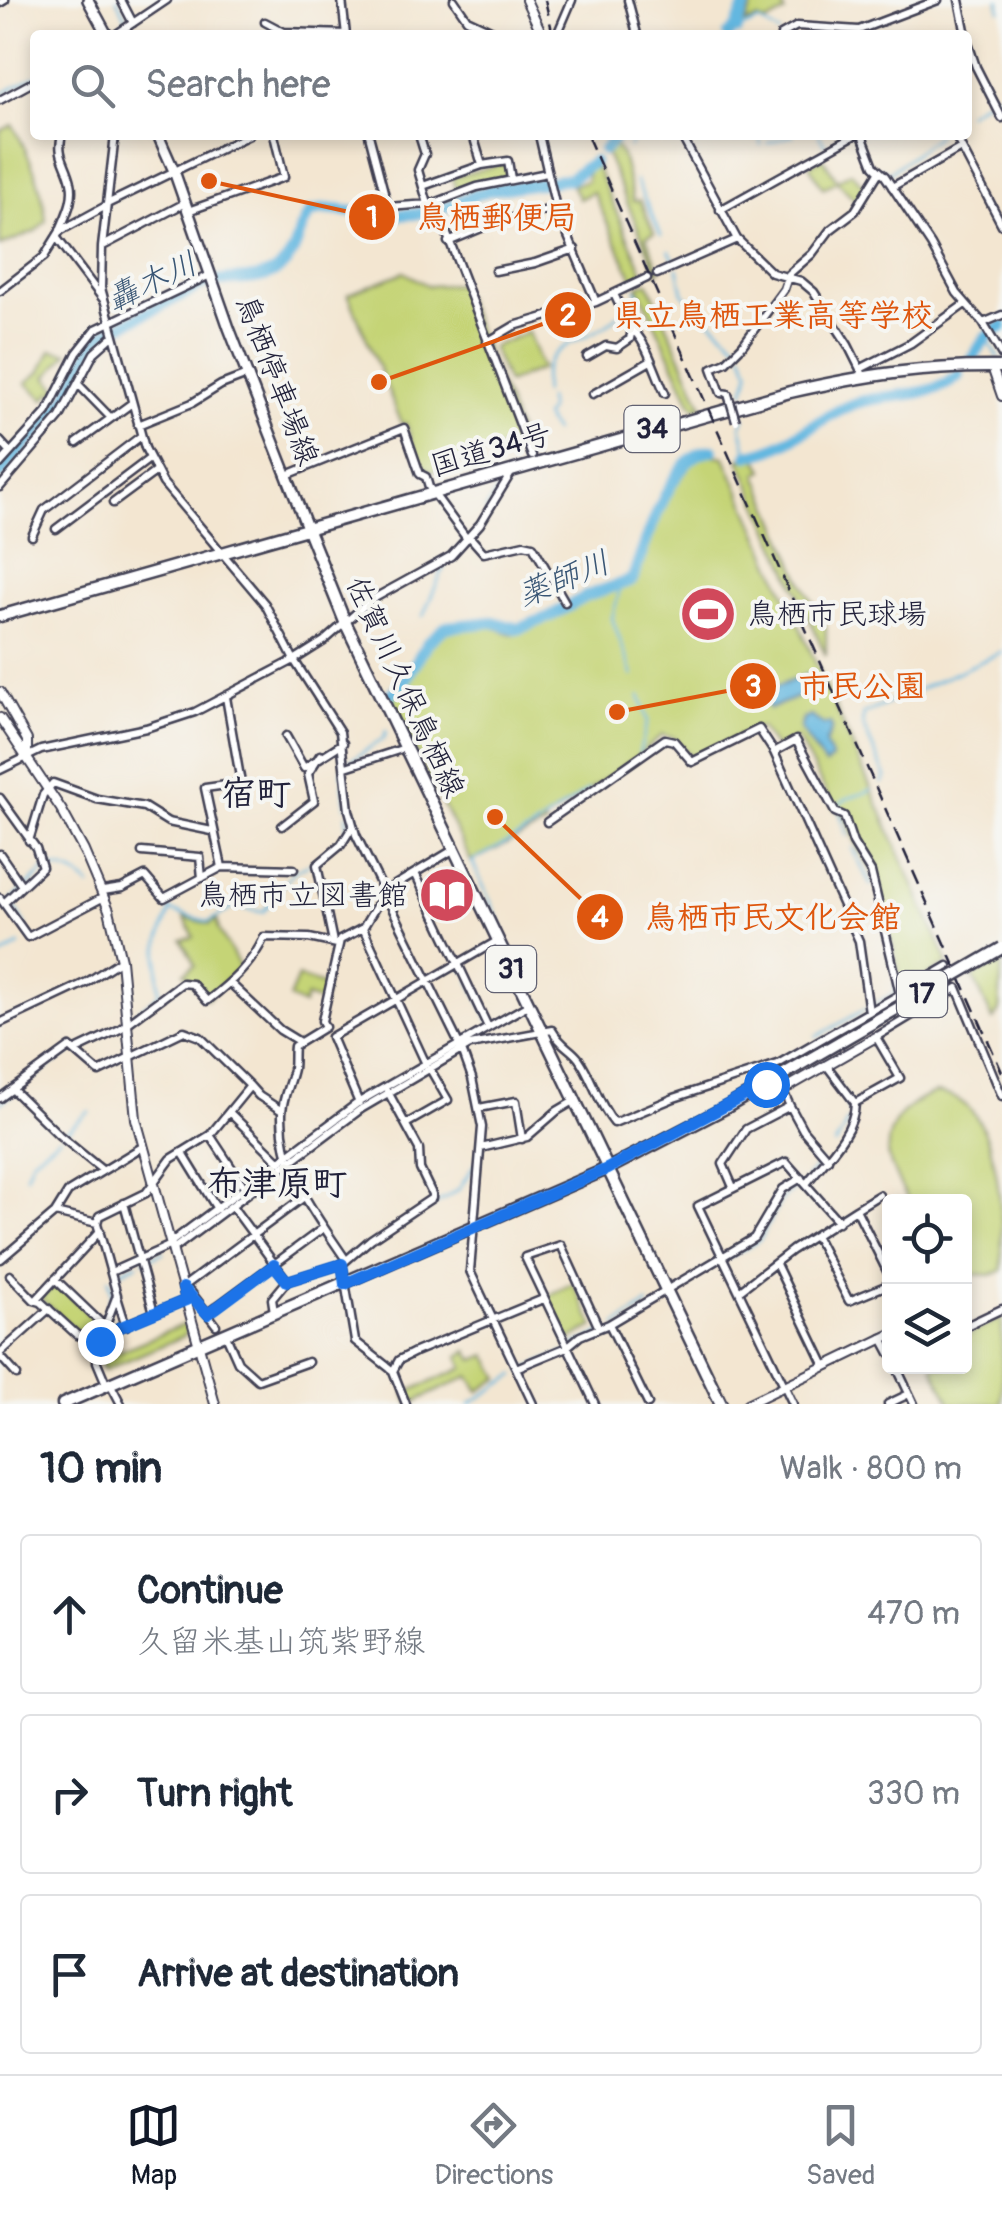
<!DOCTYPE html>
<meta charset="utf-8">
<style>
:root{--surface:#fff;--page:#f2f2f3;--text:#1f2937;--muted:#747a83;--line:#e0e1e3;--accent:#111827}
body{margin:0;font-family:Pangolin,"Klee One",sans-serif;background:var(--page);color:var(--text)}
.controls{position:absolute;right:30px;bottom:30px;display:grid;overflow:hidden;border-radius:10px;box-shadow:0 5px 15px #0003}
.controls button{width:90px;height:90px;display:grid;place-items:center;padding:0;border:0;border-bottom:2px solid var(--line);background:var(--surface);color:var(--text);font:50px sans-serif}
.stop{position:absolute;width:30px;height:30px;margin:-22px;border:8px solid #1a73e8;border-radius:50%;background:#fff}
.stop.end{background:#1a73e8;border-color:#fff;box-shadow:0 2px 10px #0008}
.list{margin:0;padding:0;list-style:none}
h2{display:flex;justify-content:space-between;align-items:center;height:130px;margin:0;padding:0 40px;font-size:42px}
h2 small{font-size:32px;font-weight:400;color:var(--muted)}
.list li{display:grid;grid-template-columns:65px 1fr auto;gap:30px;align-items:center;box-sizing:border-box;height:160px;margin:0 20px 20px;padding:0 20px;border:2px solid var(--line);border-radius:10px}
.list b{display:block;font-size:38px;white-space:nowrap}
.list p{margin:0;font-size:32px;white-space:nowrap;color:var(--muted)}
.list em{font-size:32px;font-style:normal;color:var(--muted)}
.icon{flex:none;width:55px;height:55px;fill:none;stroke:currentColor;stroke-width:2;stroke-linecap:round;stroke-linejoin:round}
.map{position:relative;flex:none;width:1002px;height:1404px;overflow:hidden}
.search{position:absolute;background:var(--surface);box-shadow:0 5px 15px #0003;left:30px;right:30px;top:30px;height:110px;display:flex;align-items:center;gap:25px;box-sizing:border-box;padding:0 35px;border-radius:10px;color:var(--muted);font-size:38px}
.sheet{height:670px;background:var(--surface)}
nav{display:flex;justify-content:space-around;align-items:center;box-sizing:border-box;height:140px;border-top:2px solid var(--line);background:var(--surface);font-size:28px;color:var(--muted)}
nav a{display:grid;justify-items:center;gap:5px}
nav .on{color:var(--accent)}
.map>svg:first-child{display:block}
.green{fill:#c5d476;stroke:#747b58;stroke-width:2.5}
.water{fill:#64b7e0;stroke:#436c8e;stroke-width:2.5}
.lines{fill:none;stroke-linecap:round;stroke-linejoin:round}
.stream{stroke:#64b7e0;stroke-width:2.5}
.river{stroke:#64b7e0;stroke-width:12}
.minor-casing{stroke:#413f52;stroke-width:11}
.tertiary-casing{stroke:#413f52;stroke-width:12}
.secondary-casing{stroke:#413f52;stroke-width:14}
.primary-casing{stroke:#413f52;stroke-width:15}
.trunk-casing{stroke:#413f52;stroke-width:15}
.minor{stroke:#fff;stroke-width:6}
.tertiary{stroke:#fff;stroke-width:8}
.secondary{stroke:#fff;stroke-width:9}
.primary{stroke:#fff;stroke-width:10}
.trunk{stroke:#fff;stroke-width:10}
.rail{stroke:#22223b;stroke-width:2.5;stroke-dasharray:15 8;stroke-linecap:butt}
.minor-bridge-casing{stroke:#413f52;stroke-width:11;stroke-linecap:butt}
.primary-bridge-casing{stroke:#413f52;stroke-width:15;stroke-linecap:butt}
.minor-bridge{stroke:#fff;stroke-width:6}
.primary-bridge{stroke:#fff;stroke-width:10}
.route{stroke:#1a73e8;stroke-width:12}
.labels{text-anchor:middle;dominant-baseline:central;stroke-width:8;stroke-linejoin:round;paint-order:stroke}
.shield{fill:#f6f6f2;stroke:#626272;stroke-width:2.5}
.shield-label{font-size:28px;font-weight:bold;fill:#22223b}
.street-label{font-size:30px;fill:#22223b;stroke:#f6f6f2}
.poi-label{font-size:30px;fill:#22223b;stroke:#f6f6f2;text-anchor:start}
.water-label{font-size:32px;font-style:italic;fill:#395675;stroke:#f6f6f2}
.quarter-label{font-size:35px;font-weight:bold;fill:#22223b;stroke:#f6f6f2}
.leader{fill:none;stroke:#de560e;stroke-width:4}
.callout-dot{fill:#de560e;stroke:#f6f6f2;stroke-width:4}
.mark-label{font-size:30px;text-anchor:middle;font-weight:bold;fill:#fff}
.callout-label{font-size:32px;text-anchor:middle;font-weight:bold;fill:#de560e;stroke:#f6f6f2;stroke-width:8;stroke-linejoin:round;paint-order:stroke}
</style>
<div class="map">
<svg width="1002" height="1404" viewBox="0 0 1002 1404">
<rect width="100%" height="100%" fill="#f6f6f2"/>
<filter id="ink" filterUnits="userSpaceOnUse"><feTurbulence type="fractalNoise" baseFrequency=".01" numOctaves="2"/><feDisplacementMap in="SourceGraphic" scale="20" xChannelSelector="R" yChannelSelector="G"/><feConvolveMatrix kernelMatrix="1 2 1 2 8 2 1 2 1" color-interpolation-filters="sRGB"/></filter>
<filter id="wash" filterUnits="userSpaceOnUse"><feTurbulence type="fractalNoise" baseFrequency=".0048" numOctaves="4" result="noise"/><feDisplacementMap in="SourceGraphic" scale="40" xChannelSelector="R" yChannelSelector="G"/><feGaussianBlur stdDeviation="2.25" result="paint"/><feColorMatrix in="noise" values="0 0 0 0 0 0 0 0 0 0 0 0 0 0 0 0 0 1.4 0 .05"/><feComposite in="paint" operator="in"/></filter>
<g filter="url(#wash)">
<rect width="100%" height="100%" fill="#f3e6d1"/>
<!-- green -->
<path class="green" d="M755 0H780L785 13 766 23 758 19 745 24Z
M13 125C30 157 43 185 46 221L36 231 0 246V131Z
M614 145 622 155 633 201H640L654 233 646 237 660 270 657 272 606 154Z
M823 158 837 180 851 172 865 187 858 203 837 181 823 188 809 165Z
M506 163 508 177 481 183 457 193 452 177Z
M595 164 645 276 634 281 593 192 579 199 572 185 587 181V172Z
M404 272 428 286 459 284 522 440 432 472 420 464 406 423 402 424 348 294Z
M648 282 703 407 696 408 691 402 638 286Z
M528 332 542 369 507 383 492 347Z
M51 350 68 353 47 377 59 389 56 395 51 392 45 399 26 383 41 371Z
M704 453 725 457 948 963 901 991 898 966 873 871 858 849 845 814 835 809 797 738 776 749 760 727 692 758 675 738 662 735 637 757 544 821 546 825 471 861 389 698C412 677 425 645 448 628L489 625 511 634 521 632 581 601 628 586 634 580 649 538 675 486 697 457Z
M757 458 764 470 757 474 803 584 826 627V656L739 459Z
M184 917 210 924 217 919 219 931 240 967 207 999 184 973 195 965 182 940 194 937Z
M1002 960 999 1011 993 1020 973 977Z
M298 977 326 986 323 1003 306 997 303 1005 289 998Z
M935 1093C1002 1097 1002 1209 1002 1271L991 1275 965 1274 964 1202 909 1201C902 1188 892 1173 889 1158 882 1126 908 1103 935 1093Z
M56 1282 100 1325 96 1337 78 1332 41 1299Z
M573 1283 594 1326 569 1341 546 1297Z
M1002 1318V1404H951L933 1367 964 1366 965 1337Z
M185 1324 187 1330 184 1336 104 1370 100 1359Z
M468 1351 474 1360 487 1355 500 1378 479 1391 469 1376 410 1404 405 1393 464 1368 459 1356Z"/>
<!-- water -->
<path class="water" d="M808 674 814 690 769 709 762 693Z
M811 716 824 725 830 723 832 728C824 751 822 735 832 759L825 765 800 729 803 719Z"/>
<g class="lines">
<!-- stream -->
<path class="stream" d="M999 0 1000 10
M115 30 127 20 117 0
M739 35 743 28 759 21 779 33
M0 95 35 76
M994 96 1002 93
M967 113 987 99
M759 135 761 145
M819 135 825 145
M768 143 793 135
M629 148 634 135
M882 169 889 173 938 135
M636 181 661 235
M669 250 675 262
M678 268 683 293 698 309
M626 309 639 295 636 289
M704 315 737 344
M986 337 998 357
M742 352 750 371 744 392
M544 393C536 339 590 345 618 315
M547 399 549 411 544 417 554 432
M745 417 741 426 748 455
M485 511 500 484
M621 586 612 618 633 676
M423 616 446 562
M639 753 648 721 640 696
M346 764 384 738 386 731
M342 770 346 807
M882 783 886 777 862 724 864 714 1002 652
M347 831V815
M847 836 838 806C846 795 860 797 871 790
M852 848 871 885
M163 900 171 911 209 922C243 902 225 906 263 912L293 872 321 858
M26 926 11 901 45 870C62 865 79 874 90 886
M504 932 472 861 531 830 588 790
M0 957 19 945
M466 972 462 965 471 959
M470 980 491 1023
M135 1014 159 994C159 957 154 949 170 913
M816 1037 896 992 895 985
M828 1074 844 1095 850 1114
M391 1088 424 1068
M18 1089 71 1051
M0 1103 12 1094
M343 1118 357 1108
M63 1134 90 1111
M835 1145 848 1121
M294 1155 307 1145
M26 1175 32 1159 59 1138
M806 1179 820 1162
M258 1182 279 1166
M430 1208 459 1189 477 1161
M728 1258 760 1240 782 1198 800 1184
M144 1261 163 1252
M116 1274 137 1264
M103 1319 112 1293 109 1279
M616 1326 648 1304
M97 1337 101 1326
M572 1347 606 1331
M522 1371 564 1353
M470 1404 515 1375"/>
<!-- river -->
<path class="river" d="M728 35 736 28 748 0
M604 150 617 135
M973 357 986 337 1002 326
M748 455C787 450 816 418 853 404 886 392 933 400 959 375
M0 474 67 398 92 346 102 335 204 284C235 275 272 288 291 255 299 241 300 225 311 212L325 209 385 215 415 214 445 207 489 190 569 179 593 162
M389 696 404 682 428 642 446 627 493 622 518 629 549 617 587 596 632 580C645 548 671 450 713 450"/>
</g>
</g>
<g filter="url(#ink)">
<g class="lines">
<!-- minor casing -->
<g class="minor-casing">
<path id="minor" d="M121 0 133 23
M342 0 346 35
M454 0 467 19 501 35
M628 0 637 34 634 35
M959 0 966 35
M0 3 5 0
M265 22 284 32 346 34
M115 35 167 0
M557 35 572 0
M781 35 797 26 859 30 938 0
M967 40 976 67 1002 118
M0 100 35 81
M115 135 102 247 101 288 145 448 163 483 265 604 294 660 340 732 349 810 356 835 462 1050 472 1078 482 1127 470 1271 533 1404
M369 135 388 207 428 204
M419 135 425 154 418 170 428 204 435 203 532 456
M473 135 482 165
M539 135 556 208 596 302
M681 135 737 239 772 273 801 281 814 292 848 345 863 375
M862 135 874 166 885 176 931 245 957 293 983 323 1002 355
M955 135 1002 225
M423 186 482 165 508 161 511 179
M892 187 961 148
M435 203 477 187 547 173
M107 204 249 135
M720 210 855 135
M188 211 284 177 274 135
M60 230C66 215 75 199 71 182 67 163 56 155 62 135
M57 238 103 299
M448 242 496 222 556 208
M103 246 185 203
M495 271 535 263 575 249
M657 274 737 239
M0 291 44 257 60 231 106 206
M614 294 630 328C646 338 656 375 665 393
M983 323 1002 315
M487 342 514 326 596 302 647 278
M587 357 606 346 617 348 630 339 632 329
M862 368 911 343 965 304
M79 385 110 417
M593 394 649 362
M728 394 721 393 712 368 726 362 742 346 784 289 789 274 812 254 830 230 855 211 879 172
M138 425 192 403 221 385 247 375
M0 441 10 452
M77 443 132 403
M0 464 47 412 77 353 96 329 210 275
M287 475 404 428 420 474 426 477 429 487 467 539
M0 487 60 417 94 353 113 336
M113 503 155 472
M56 529 149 459
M32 536 44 510 141 436
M469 536 484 553 524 544 533 546 565 602
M286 736 304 768 343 743
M346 767 405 748
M0 770 41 750 146 728 195 712 294 660 324 641 371 600 451 556 480 524 513 470
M0 798 36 848 42 867 5 902
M547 822 665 739 674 741 692 762 759 729 774 752 859 941 869 1012
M282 826 314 801 308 774 320 755
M29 841 43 795 53 783 97 799 144 807 168 822 212 831
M142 852 200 857 202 878
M0 854 22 886
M222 867 294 869
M415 873 488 1027
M103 891 122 888 145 876 164 898 222 867 205 788 241 783 226 697
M0 898 28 937 104 897
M363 928 426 1064
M333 942 317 865 341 845 353 826
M230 983 280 1030 298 1041
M900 994 948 966
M0 1023 87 982 121 960
M76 1050 120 1029 182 983 192 984 207 1001C229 984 253 964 264 937L309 938 337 944
M827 1066 855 1103 900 1078 876 1037 957 988 1002 1096
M13 1090 59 1135 102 1170
M0 1098 70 1047 99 1072 184 1031 200 1037 250 1086
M359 1103 331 1037 497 941
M790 1106 803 1130 828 1159
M479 1108 516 1101 522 1139
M230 1113 280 1162
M406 1124 448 1100 430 1069
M210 1135 245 1188
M481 1148 527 1137 557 1111 574 1101
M182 1152 217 1209
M806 1184C823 1162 855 1133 855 1103
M733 1187 723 1164 746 1129 790 1106 783 1091
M124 1203 154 1313
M232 1206 287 1281
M856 1209 879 1195
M55 1213 68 1192 142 1147
M97 1223 99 1216 146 1193 171 1159 210 1135 250 1086 259 1096 282 1111
M97 1223 117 1295 97 1348V1362L107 1386
M816 1237 849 1301 890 1284
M170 1243 359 1102 528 1005
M172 1250 361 1109 470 1045 552 1030C561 1046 571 1048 579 1059 593 1079 598 1104 614 1123L674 1098 778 1064 900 994 871 872 853 843 844 816 835 812 796 740 774 752
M1 1259 55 1213 97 1223
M346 1260C315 1213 281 1174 282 1114 282 1098 290 1084 293 1069 294 1061 293 1054 294 1046L325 1027 322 1021 340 940 363 928 385 891 453 850
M342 1264 355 1341 393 1371 406 1404
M776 1264 825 1366
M111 1272 171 1245
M10 1275 34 1300 41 1302 77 1335 100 1341
M55 1279 104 1326
M739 1291 792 1250 856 1209 890 1277
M117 1297 126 1326
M36 1300 100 1231
M274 1312 272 1299 287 1281 342 1264 371 1239 432 1198V1194L420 1169 419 1149 388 1092
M208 1313 322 1229
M609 1324 648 1404
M216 1325 191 1292 183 1287 304 1197
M964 1327 1002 1309
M103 1334 186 1300
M226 1335 238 1362 258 1380 308 1362
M882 1338 890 1353
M0 1353 49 1309
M0 1356 17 1375
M896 1366 914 1404
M516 1368 567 1347 580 1336 609 1324 754 1238 783 1189 801 1178
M393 1371 399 1360 415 1352 543 1299
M111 1385 121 1404
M595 1404 525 1257 561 1245 599 1328
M793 1404 698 1206 786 1162 839 1222
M888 1404 909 1394"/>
</g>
<!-- tertiary casing -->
<g class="tertiary-casing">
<path id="tertiary" d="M526 0 541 32
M992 367 1002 396
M0 692 27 740V755
M0 718 61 809 84 851 109 910 121 960 136 1119 215 1404
M766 1084 776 1094 876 1037
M747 1404 890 1335"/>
</g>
<!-- secondary casing -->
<g class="secondary-casing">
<path id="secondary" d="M88 0 107 35
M158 135 174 171 229 328 308 530"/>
</g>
<!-- primary casing -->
<g class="primary-casing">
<path id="primary" d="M308 530 345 622 721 1404
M63 1404 607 1169 727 1107 841 1041"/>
</g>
<!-- trunk casing -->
<g class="trunk-casing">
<path id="trunk" d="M0 616 790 392C865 375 925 366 1002 367"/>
</g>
<!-- minor -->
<use href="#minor" class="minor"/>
<!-- tertiary -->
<use href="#tertiary" class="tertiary"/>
<!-- secondary -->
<use href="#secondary" class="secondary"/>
<!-- primary -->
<use href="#primary" class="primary"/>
<!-- trunk -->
<use href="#trunk" class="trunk"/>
<!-- rail -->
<path class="rail" d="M545 0 553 35
M587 135 1002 1072"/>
<!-- minor-bridge casing -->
<g class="minor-bridge-casing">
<path id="minor-bridge" d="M728 394 736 421"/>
</g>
<!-- primary-bridge casing -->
<g class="primary-bridge-casing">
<path id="primary-bridge" d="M841 1041 1002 948"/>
</g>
<!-- minor-bridge -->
<use href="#minor-bridge" class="minor-bridge"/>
<!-- primary-bridge -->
<use href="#primary-bridge" class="primary-bridge"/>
</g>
</g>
<g class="lines" filter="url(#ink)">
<!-- route -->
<path class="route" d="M100 1341 102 1335 186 1300 183 1288 208 1314 274 1265 287 1281 342 1264 345 1284 607 1169 766 1084"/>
</g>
<!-- icons -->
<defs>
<g id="stadium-disc" transform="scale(2.875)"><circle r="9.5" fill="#d1495b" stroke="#f6f6f2"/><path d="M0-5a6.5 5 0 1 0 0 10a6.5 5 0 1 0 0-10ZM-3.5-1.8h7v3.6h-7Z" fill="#fff"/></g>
<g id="library-disc" transform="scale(2.875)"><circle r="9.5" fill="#d1495b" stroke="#f6f6f2"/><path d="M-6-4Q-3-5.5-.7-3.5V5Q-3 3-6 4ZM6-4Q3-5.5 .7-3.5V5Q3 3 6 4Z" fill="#fff"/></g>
</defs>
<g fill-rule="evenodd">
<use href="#stadium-disc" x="708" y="614"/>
<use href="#library-disc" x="447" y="895"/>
</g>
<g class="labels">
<!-- shield labels -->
<g class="shield">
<rect x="624.5" y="406" width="55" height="46" rx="8"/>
<rect x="486" y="946" width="50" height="46" rx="8"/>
<rect x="897" y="971" width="50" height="46" rx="8"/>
</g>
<g class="shield-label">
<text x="652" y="429">34</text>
<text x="511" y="969">31</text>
<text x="922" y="994">17</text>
</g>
<!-- street labels -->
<g class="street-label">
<text transform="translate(277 380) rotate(69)">鳥栖停車場線</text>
<text transform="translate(491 450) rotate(-16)">国道34号</text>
<text transform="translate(405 687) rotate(65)">佐賀川久保鳥栖線</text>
</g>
<!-- poi labels -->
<g class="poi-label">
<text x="747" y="614">鳥栖市民球場</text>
<text x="408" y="895" text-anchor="end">鳥栖市立図書館</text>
</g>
<!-- water labels -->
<g class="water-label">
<text transform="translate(152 282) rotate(-25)">轟木川</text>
<text transform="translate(564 579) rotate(-22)">薬師川</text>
</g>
<!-- quarter labels -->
<g class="quarter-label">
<text x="256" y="794">宿町</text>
<text x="277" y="1184">布津原町</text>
</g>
</g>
<!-- callouts -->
<path class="leader" d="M209 181L372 217M379 382L568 315M617 712L753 686M495 817L600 917"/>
<g class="callout-dot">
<circle cx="209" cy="181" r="10"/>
<circle cx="379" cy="382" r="10"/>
<circle cx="617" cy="712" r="10"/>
<circle cx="495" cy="817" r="10"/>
<circle cx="372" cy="217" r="25"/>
<circle cx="568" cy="315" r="25"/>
<circle cx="753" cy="686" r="25"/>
<circle cx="600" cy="917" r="25"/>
</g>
<g class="mark-label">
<text x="372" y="227">1</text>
<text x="568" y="325">2</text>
<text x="753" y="696">3</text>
<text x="600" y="927">4</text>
</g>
<g class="callout-label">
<text x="497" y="228">鳥栖郵便局</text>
<text x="773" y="326">県立鳥栖工業高等学校</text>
<text x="862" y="697">市民公園</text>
<text x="773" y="928">鳥栖市民文化会館</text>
</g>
</svg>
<div class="controls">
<button><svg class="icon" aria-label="locate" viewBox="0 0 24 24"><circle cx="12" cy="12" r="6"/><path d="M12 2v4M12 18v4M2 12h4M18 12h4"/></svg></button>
<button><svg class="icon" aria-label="layers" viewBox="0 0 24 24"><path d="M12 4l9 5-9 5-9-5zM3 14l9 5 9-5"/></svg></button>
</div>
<div class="stop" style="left:766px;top:1084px"></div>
<div class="stop end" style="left:100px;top:1341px"></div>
<div class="search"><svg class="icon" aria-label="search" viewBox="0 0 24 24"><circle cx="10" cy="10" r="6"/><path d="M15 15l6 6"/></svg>Search here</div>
</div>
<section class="sheet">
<h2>10 min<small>Walk · 800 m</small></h2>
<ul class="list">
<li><svg class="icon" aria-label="ahead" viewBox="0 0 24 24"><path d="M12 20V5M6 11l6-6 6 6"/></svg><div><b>Continue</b><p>久留米基山筑紫野線</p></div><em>470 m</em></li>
<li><svg class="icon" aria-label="right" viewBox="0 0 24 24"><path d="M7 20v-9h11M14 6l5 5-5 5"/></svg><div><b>Turn right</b></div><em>330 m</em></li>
<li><svg class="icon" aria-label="arrive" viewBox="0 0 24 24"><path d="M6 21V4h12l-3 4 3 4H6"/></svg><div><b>Arrive at destination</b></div></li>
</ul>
</section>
<nav>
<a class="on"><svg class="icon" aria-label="map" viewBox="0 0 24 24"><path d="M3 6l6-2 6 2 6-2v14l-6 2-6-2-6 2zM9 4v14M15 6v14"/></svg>Map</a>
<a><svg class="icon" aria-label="directions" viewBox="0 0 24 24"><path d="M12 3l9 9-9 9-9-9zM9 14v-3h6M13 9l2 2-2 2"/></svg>Directions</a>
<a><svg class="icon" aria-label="saved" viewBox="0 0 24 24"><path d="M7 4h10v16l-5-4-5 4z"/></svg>Saved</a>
</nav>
